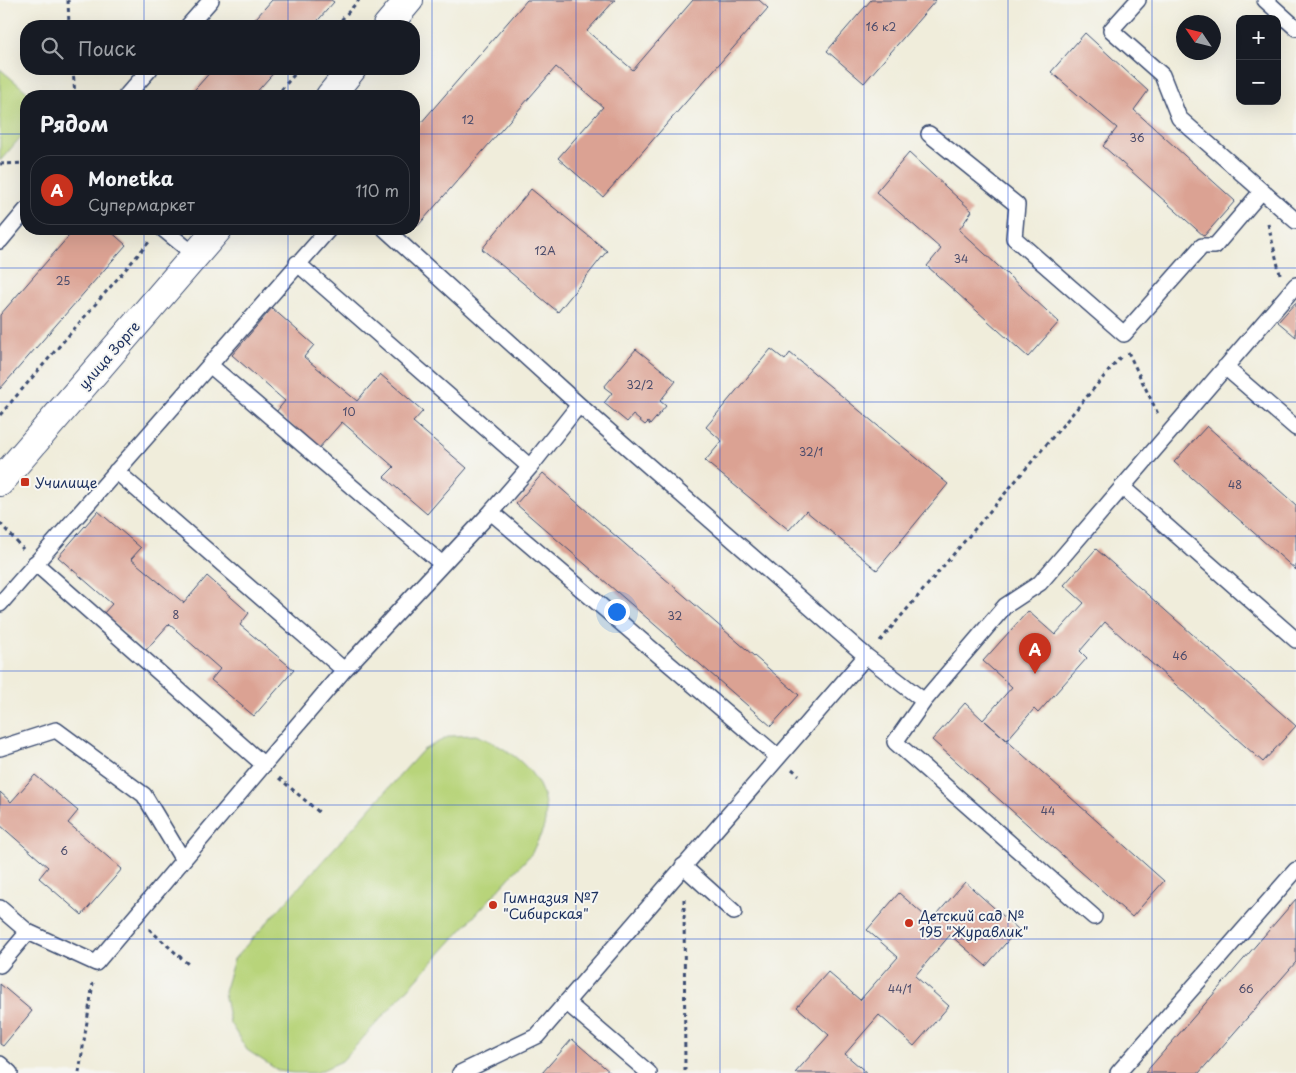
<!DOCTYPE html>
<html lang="ru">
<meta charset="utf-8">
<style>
:root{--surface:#171b24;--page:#242831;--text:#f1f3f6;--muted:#9ea1a6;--line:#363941;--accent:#c8321e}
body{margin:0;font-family:"Playpen Sans",sans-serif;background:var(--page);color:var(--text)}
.controls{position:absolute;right:15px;top:15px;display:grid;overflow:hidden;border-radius:10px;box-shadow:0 5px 20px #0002}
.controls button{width:45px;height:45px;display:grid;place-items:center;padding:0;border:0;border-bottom:1px solid var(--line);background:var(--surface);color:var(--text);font:25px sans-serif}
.compass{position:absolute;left:1176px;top:15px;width:45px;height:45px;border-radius:50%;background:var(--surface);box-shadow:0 5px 20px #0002;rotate:305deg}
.you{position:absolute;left:616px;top:611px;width:18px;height:18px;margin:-12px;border:4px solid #fff;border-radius:50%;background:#1a73e8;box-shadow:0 0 0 8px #1a73e833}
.badge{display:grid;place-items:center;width:32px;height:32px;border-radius:50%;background:var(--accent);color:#fff;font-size:16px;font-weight:700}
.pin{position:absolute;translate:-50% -41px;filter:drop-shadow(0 1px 2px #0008)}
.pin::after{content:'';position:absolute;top:26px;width:18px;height:15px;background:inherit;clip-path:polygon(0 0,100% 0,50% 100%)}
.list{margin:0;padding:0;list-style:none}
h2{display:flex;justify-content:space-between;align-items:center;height:65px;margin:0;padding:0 20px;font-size:21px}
h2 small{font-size:16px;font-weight:400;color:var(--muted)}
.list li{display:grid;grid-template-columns:32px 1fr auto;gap:15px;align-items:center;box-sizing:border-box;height:70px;margin:0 10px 10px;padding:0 10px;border:1px solid var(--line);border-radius:20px}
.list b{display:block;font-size:19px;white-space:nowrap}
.list p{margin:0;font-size:16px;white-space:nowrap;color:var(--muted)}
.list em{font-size:16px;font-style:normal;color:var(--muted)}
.icon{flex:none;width:28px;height:28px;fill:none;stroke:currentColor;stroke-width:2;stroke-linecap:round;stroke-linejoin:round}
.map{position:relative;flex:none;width:1296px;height:1073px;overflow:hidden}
.search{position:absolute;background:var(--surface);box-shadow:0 5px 20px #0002;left:20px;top:20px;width:400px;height:55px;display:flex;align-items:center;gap:12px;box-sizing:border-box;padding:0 18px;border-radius:20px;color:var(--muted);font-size:19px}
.panel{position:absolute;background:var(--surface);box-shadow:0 5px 20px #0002;left:20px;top:90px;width:400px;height:145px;border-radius:20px}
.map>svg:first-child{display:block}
.green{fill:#b8d47a;stroke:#6a826c}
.building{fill:#dba293}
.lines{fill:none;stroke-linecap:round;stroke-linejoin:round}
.lane-casing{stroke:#3b4c71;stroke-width:18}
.street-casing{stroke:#3b4c71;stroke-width:30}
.path{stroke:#3b4c71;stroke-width:3;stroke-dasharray:4 4;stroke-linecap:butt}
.lane{stroke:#fff;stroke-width:15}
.street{stroke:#fff;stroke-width:28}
.grid{fill:none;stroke:#1d4ed8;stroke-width:1;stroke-opacity:0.55}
.poi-dot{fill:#c8321e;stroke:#f6f6f2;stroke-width:2}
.labels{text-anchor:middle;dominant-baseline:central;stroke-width:4;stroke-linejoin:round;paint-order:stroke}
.number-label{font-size:11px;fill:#4b4c6b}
.street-label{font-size:14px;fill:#1b2f5e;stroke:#f6f6f2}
.poi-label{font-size:14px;fill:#1b2f5e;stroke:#f6f6f2;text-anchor:start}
</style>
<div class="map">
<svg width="1296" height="1073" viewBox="0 0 1296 1073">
<rect width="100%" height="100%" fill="#f6f6f2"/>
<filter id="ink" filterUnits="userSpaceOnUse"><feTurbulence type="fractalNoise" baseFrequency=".02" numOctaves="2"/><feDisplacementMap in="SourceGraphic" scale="10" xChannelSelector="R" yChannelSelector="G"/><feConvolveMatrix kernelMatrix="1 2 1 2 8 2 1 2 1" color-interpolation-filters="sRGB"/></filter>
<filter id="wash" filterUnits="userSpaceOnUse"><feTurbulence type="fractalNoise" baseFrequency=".0096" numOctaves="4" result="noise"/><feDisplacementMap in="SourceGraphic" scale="20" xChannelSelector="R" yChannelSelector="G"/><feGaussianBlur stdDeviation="1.12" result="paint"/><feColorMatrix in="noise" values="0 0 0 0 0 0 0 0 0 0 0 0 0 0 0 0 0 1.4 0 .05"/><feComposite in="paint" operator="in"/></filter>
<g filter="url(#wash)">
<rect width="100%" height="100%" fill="#f0eddb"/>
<!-- green -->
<path class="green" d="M0 69 32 96H26V131L0 161Z
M476 735C512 749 551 778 545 821 544 831 536 843 532 853L342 1061 316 1073H293L279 1071 247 1050 230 1023 224 992 234 959 423 750 450 736Z"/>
<g id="blocks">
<!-- building -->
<path class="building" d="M272 0H331L334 2 313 26H249Z
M527 0H615L587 31 633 70 693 0H759L768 8 603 197 558 158 603 107 556 67 417 227 414 224V131Z
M871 0H936L864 83 827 51Z
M1085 33 1148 91 1134 110 1235 201 1204 236 1103 146 1117 128 1051 72Z
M213 69H277L253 96H189Z
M909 153 972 211 959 230 1059 322 1028 357 927 266 941 249 876 192Z
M531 189 607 251 558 312 482 249Z
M75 229H108L126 245 0 389V315Z
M1296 302V337L1278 322Z
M272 308 314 345 304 357 357 401 380 374 423 411 413 422 467 468 427 514 384 477 394 467 342 422 318 449 276 412 285 401 232 355Z
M636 349 676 381 660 401 666 406 650 425 648 422 645 425 633 415 627 422 604 403 612 393 604 387Z
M771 349 785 360 790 353 948 484 877 570 806 511 789 530 705 461 722 441 706 427Z
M1207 426 1296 505V570L1174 462Z
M543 473 799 695 771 726 516 504Z
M98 511 141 548 131 559 184 603 207 576 249 613 240 625 294 670 254 716 211 680 220 669 169 624 145 651 103 614 112 604 58 557Z
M1096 549 1296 726 1263 762 1105 622 1080 651 1087 658 1038 713 1034 709 1007 740 985 721 1164 881 1132 917 932 740 965 703 983 720 1012 687 983 661 1028 611 1055 635 1084 603 1064 585Z
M35 775 78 811 68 823 122 869 82 915 39 878 48 867 0 825V792L11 802Z
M965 882 1018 929 986 966 950 935 915 976 949 1006 914 1046 879 1015 845 1054 867 1073H795L829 1035 797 1007 828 972 860 1000 898 957 867 930 899 893 931 921Z
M1296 899V962L1199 1073H1145Z
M0 984 32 1011 3 1046 0 1044Z
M572 1039 611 1073H542Z"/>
</g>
</g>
<g filter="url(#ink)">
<use href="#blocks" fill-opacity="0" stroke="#3b4c71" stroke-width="1"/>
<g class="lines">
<!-- lane casing -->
<g class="lane-casing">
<path id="lane" d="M1138 0 1111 30 1162 75 1179 118 1296 221
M1265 0 1296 28
M188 26 211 0
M126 96 150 69
M929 134 1017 205 1014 238 1124 334 1202 246H1215L1261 192
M163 229 195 255
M385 229 579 405 866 656 924 701 895 742 1094 917
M0 241 26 210
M297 263 530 467
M211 366 442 564
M1225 367 1296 428
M116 471 344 670
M1122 487 1296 640
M491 512 778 757
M35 563 264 765
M0 604 329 229
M924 701 1005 606 1040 583 1296 285
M0 748 56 730 144 795 183 860
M683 866 734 912
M0 908 28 932 96 963 344 670 491 512 530 467 579 405
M0 965 28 932
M566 1002 649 1073
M0 1064 10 1073
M460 1073 537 1036 866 656
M1118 1073 1296 870"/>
</g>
<!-- street casing -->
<g class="street-casing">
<path id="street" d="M387 26 409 0
M330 96 352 69
M0 482 218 229"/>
</g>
<!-- path -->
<path class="path" d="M68 0 69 26
M336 26 359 0
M73 69 75 96
M276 96 299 69
M0 164 26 163
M1268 224 1280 274
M1128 352 1159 416
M0 415 149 242
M0 523 23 549
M880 641 1123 354
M792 769 799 775
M279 778 320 813
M684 899 685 1073
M149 929 188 964
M79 1073 93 983"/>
<!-- lane -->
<use href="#lane" class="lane"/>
<!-- street -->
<use href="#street" class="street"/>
</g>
</g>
<!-- grid -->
<path class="grid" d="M144 0V26M288 0V26M432 0V1073M576 0V1073M720 0V1073M864 0V1073M1008 0V1073M1152 0V1073M144 69V96M288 69V96M0 134H26M414 134H1296M144 229V1073M288 229V1073M0 268H1296M0 402H1296M0 536H1296M0 671H1296M0 805H1296M0 939H1296"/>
<!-- markers -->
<g class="poi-dot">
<rect x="20" y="477" width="10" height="10" rx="2.5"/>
<circle cx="493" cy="905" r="5"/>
<circle cx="909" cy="923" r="5"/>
</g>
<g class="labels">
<!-- number labels -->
<g class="number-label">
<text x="881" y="26">16 к2</text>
<text x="468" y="119">12</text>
<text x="1137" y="137">36</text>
<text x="545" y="250">12А</text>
<text x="961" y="258">34</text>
<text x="63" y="280">25</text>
<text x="640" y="384">32/2</text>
<text x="349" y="411">10</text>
<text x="811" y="451">32/1</text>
<text x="1235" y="484">48</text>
<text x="176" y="614">8</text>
<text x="675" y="615">32</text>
<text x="1180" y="655">46</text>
<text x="1048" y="810">44</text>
<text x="64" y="850">6</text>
<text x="900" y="988">44/1</text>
<text x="1246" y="988">66</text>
</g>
<!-- street labels -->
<g class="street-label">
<text transform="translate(109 355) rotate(-49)">улица Зорге</text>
</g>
<!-- poi labels -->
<g class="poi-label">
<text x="35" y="482">Училище</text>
<text x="503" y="897">Гимназия №7<tspan x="503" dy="16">"Сибирская"</tspan></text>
<text x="919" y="915">Детский сад №<tspan x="919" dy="16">195 "Журавлик"</tspan></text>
</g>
</g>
</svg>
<div class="controls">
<button>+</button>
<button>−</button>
</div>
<svg class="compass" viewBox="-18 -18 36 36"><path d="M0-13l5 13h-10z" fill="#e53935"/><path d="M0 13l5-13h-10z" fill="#9ea1a6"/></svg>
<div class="you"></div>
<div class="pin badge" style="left:1035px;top:674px">A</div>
<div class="search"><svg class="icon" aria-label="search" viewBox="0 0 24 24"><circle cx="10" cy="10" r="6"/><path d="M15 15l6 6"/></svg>Поиск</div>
<section class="panel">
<h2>Рядом<small></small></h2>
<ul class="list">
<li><span class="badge">A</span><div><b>Monetka</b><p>Супермаркет</p></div><em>110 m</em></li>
</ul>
</section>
</div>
